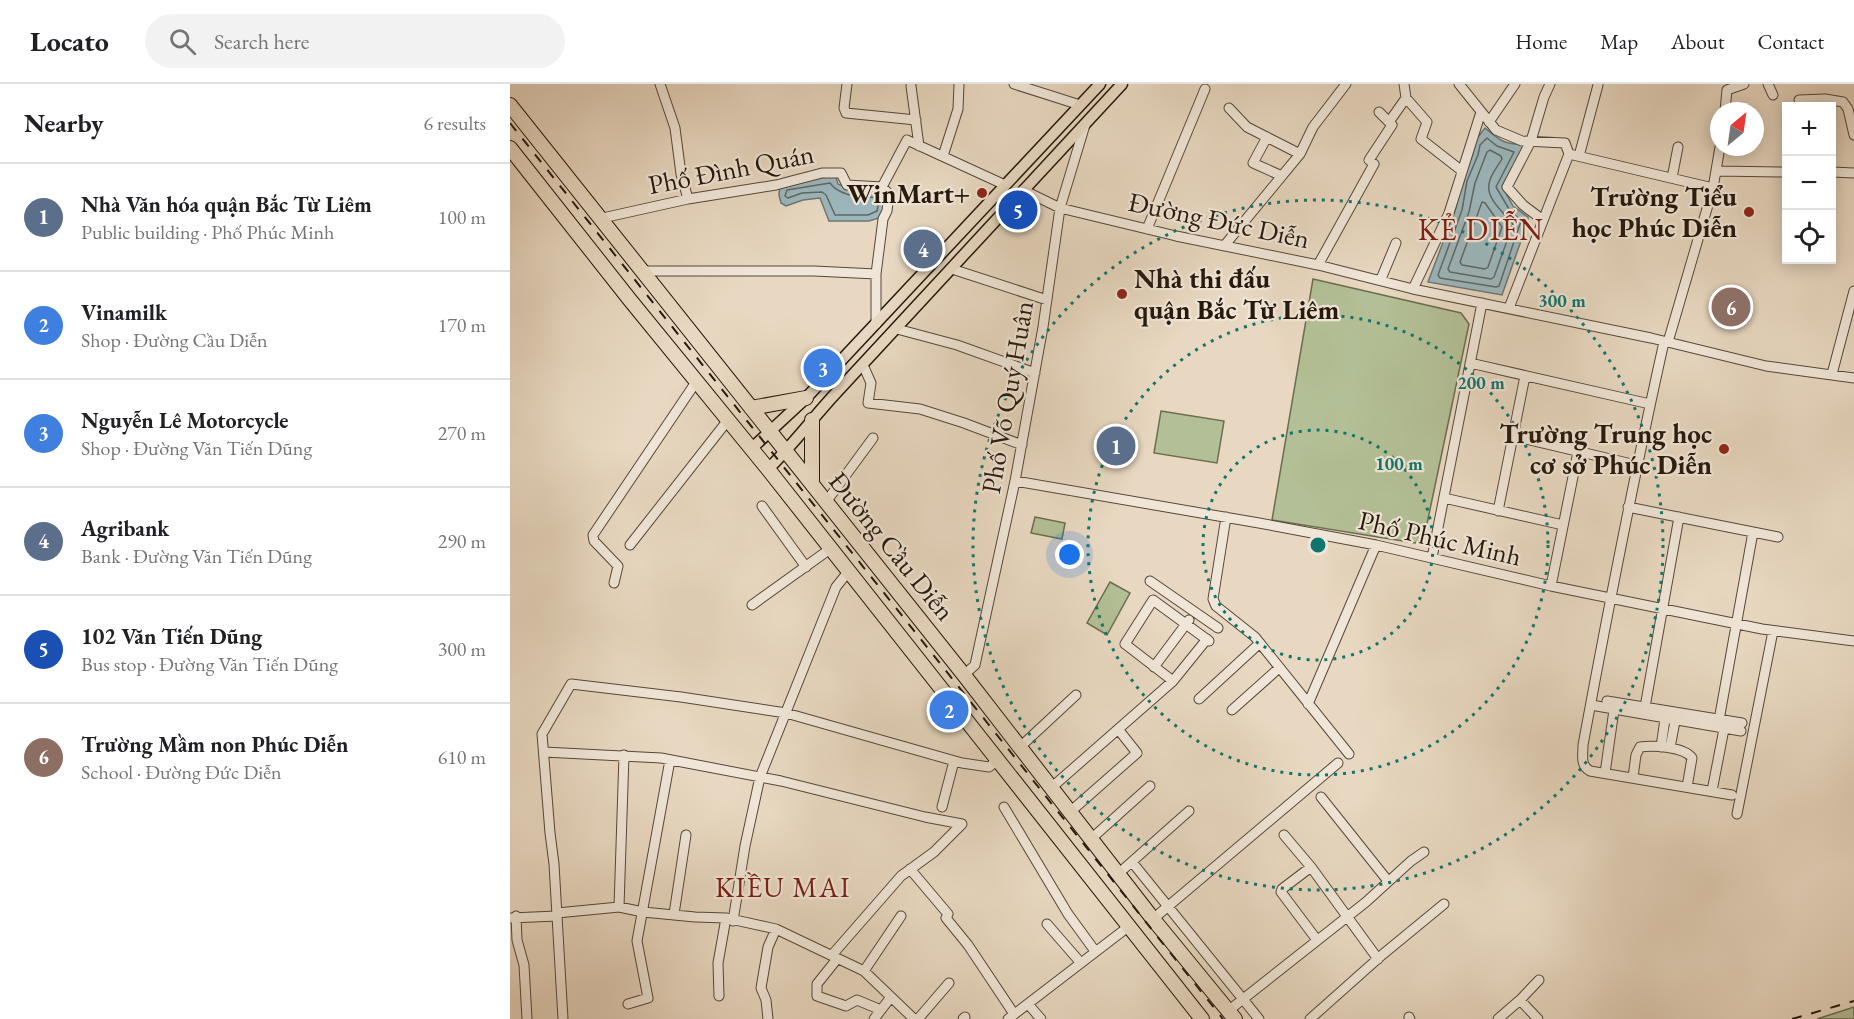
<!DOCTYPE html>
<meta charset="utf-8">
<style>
:root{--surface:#fff;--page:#f2f2f2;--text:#202124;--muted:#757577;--line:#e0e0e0;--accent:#8f2418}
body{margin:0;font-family:"EB Garamond",serif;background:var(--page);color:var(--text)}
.controls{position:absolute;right:18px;top:18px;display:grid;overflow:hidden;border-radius:0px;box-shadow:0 3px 15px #0003}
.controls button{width:54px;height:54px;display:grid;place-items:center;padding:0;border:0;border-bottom:2px solid var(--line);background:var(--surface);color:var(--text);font:30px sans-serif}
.compass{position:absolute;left:1200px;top:18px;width:54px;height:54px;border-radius:50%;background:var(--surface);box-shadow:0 3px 15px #0003;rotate:29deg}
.you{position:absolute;left:560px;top:471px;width:21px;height:21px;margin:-15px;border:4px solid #fff;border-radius:50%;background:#1a73e8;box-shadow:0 0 0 9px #1a73e833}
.badge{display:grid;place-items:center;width:39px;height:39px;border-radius:50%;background:var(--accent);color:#fff;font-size:20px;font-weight:700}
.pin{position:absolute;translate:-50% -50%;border:3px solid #fff;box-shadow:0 2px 6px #0006}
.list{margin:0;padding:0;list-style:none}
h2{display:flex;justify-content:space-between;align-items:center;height:78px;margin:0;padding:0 24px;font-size:26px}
h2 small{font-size:20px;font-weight:400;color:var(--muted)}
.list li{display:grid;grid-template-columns:39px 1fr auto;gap:18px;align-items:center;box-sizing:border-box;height:108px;padding:0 24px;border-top:2px solid var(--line)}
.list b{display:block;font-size:22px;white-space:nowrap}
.list p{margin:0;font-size:20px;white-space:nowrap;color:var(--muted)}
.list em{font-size:20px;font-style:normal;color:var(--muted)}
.icon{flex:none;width:33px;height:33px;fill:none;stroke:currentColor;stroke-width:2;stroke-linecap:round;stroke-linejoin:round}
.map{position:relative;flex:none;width:1344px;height:935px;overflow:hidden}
header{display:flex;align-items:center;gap:36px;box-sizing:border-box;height:84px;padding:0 30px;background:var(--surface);border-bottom:2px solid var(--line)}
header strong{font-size:28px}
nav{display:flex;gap:33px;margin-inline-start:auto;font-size:21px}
.search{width:420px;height:54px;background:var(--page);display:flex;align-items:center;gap:15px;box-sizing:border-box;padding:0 21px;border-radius:33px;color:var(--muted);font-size:22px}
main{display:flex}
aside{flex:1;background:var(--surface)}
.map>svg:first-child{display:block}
.green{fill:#b3bf96;stroke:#6c6c51;stroke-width:1.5}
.water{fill:#9cb7bd;stroke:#6c7776;stroke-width:1.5}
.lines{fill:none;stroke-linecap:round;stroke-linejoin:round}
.shore{stroke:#606864;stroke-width:1.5}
.minor-casing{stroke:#564839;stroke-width:11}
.major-casing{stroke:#25180c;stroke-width:13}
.highway-casing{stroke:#25180c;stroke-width:16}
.minor{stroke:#f0e6d7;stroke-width:9}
.major{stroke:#e8d8c1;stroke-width:10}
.highway{stroke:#e8d8c1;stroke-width:14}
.rail{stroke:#25180c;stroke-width:2;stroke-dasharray:10 10;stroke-linecap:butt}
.ring{fill:none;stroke:#0f766e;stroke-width:3;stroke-dasharray:3 6}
.poi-dot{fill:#8f2418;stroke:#f0e6d7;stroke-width:2}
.labels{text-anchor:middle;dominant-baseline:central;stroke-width:4.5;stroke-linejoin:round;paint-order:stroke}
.street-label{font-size:27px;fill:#25180c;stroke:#f0e6d7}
.poi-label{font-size:27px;font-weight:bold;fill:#25180c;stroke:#f0e6d7;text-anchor:end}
.neighbourhood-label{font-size:28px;letter-spacing:1.5px;fill:#7a1f14;stroke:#f0e6d7}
.quarter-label{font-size:30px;letter-spacing:1.5px;fill:#7a1f14;stroke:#f0e6d7}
.centre{fill:#0f766e;stroke:#f0e6d7;stroke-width:3}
.ring-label{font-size:18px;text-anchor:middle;font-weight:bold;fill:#0f766e;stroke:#f0e6d7;stroke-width:4.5;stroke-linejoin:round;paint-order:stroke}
</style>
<header>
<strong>Locato</strong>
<div class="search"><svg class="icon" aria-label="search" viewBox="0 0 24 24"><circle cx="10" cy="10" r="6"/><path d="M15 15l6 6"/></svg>Search here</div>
<nav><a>Home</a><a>Map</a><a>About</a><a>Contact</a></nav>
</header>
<main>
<aside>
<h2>Nearby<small>6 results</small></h2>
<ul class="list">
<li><span class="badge" style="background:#5c6f8a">1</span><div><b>Nhà Văn hóa quận Bắc Từ Liêm</b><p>Public building · Phố Phúc Minh</p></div><em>100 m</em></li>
<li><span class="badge" style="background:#3f7fe0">2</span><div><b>Vinamilk</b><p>Shop · Đường Cầu Diễn</p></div><em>170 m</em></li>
<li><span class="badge" style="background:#3f7fe0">3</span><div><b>Nguyễn Lê Motorcycle</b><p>Shop · Đường Văn Tiến Dũng</p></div><em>270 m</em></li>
<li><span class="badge" style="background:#5c6f8a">4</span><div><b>Agribank</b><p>Bank · Đường Văn Tiến Dũng</p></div><em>290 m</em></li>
<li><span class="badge" style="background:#1a4fb4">5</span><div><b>102 Văn Tiến Dũng</b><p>Bus stop · Đường Văn Tiến Dũng</p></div><em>300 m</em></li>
<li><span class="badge" style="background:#8d6e63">6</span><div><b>Trường Mầm non Phúc Diễn</b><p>School · Đường Đức Diễn</p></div><em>610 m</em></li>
</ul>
</aside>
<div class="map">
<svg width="1344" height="935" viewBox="0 0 1344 935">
<rect width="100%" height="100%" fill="#e8d8c1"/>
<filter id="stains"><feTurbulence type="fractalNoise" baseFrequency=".00333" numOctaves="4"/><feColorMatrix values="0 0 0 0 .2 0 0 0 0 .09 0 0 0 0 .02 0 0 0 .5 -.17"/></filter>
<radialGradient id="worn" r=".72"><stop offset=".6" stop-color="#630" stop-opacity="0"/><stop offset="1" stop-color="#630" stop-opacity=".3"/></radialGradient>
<!-- green -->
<path class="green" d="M803 195 951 229 959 240 914 454 905 459 762 436Z
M651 327 714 337 707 379 644 369Z
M525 433 555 439 552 455 521 449Z
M600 498 620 509 597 551 577 539Z
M1344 923V935H1307Z"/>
<!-- water -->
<path class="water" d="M975 44C992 58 994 60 1016 61L992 102 1003 122 1018 133V137L992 211 918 198 946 124 952 95 963 69 964 58Z
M322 92 326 93 328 100 340 105 371 108 375 113 372 133 359 137H319L310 114 293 116 276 122 271 119 269 111 270 101Z"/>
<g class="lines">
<!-- shore -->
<path class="shore" d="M977 54 987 62 1004 68 986 103 999 125 1011 137 989 202 986 203 930 194 928 191 952 126 957 97 968 71 970 61Z
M980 66 991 72 992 75C988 82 980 91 979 100 976 115 995 130 1003 140L984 193 981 195 940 188 938 185 959 128 965 99 977 68Z
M320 99C330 113 351 112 367 114L369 117 367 127 358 131H325L316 111 312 108 292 109 278 114 275 112 277 106Z
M972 118 975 119 992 143 978 183 975 185 952 181 950 178Z"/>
<!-- minor casing -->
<g class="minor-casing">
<path id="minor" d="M150 0 165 44 171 90 178 115
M337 0 334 24 336 29 406 36
M504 0 570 21
M894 0 896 14 917 38 911 55 952 87
M949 0 986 46 1012 57 1055 59 1059 70
M1258 0 1263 11
M401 2 409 62
M1289 16 1315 15 1333 18 1338 25 1344 51
M719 24 737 43 790 70
M1215 27 1217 6 1234 0
M869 28 879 38
M979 38 1005 0
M757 53 743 79 772 92
M1059 70 1203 104
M433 72 448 25 449 0
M1069 72 1088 1
M1207 87 1276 88
M1322 88 1344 89
M1162 94 1168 63
M513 106 550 124 666 152 808 181 903 205 1141 254 1256 282 1344 294
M92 136 97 133 178 115 266 101 312 89H331L337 101 372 103 397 56 495 101
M1033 136 1013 121 997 103 1021 57 1034 13 1040 0
M637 145 695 5
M714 162 790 70 803 43 836 0
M808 181 864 80 859 76 882 41 879 38 896 14
M442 185 537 216
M133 187H304L366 190
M871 195 886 159
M903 205 939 129 971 28
M999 224 1059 70
M366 240V190L373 135 377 127 379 110 372 103
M387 245 447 261 525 289
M1154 258C1124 392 1098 526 1073 661 1073 672 1070 681 1080 687L1222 711
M1158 258 1203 104 1210 63
M960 279 1140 320
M353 281 361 299 358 319 410 325 454 339 512 361
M1322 290 1344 207
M1003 352 1126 381
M505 397 749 439 866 461 1041 502 1252 545 1344 557
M934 414 1053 441
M316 418 363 354
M252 422 296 483
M1118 423 1268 453
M988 427 1015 292
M716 433 703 515 706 522 745 553 839 670
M120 461 218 336
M922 474 972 219
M640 497 708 544
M104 499 108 482 84 457 83 451 186 298
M1041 502 1068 368
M242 521 320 465
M644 583 679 536
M454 591 465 581 505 397 533 243 550 124 575 41
M663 597 615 560 643 516 699 557
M689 615 750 559
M1097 617 1232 639
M798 620 866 461
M1081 621 1231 647
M1135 623 1169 433
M722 626 769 584
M1209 636 1243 448
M1151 663 1155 635
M509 664 566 611
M1160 664 1165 637
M34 668 151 674 271 697 415 733 452 740
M1095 689 1104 626
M1123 693 1126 671 1130 663C1143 661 1175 663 1182 674L1177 703
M541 704 663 597 697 555
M1202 707 1214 645
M811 713 878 797
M432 723 444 677
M494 723 558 830 585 867
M560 728 627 669 608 645
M1227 730 1263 547
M774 751 801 783 868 875
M581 755 640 702
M622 778 749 935
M801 783 772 805 771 808 807 856
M400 785 438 830 436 834 458 861 504 930
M608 790 679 727
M109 823 114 671
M47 829 109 823 133 828 185 833 216 834 266 845 354 887 404 935
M164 830 176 751
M6 832 7 856 14 881 17 935
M0 834 47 832
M643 835 828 679
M223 837 235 762 250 693 326 503 338 488
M537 840 570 878
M322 871 391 792 424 768 452 740
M327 875 307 900V912L336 922 347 916 371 926
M354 887 391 832
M209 912 208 879 216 834
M1010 916 1028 935
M118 920 138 914 127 857 160 676
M518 920 531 935
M718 927 856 818 901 777 914 768
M899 933 900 935
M53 935 44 780 40 749 32 650 61 600 171 613 276 629 452 679 479 683 488 676
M258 935 256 916 251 904 258 863 266 845
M364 935 381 913
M408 935 439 899
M453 935 455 933
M498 935 618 843
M800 935 872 871 934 820
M988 935 1010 916 1029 896"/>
</g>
<!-- major casing -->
<g class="major-casing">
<path id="major" d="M241 365 296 314 590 0
M258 385C282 362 302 335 325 310 421 207 516 103 612 0"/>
</g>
<!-- highway casing -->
<g class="highway-casing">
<path id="highway" d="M0 21 454 591 643 835 725 935
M0 64 120 216 258 385 692 935
M241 324 296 314
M302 336V400"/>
</g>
<!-- minor -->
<use href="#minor" class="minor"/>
<!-- major -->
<use href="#major" class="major"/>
<!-- highway -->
<use href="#highway" class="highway"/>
<!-- rail -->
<path class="rail" d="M0 39 713 935
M1282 935 1344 917"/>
</g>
<!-- distance rings -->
<g class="ring">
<circle cx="808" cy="461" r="115"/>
<circle cx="808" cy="461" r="230"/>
<circle cx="808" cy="461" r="345"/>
</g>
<!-- markers -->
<g class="poi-dot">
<circle cx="472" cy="109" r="6"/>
<circle cx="1239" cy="128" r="6"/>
<circle cx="612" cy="210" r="6"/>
<circle cx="1214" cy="365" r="6"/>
</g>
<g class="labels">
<!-- street labels -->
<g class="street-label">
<text transform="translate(221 85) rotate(-11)">Phố Đình Quán</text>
<text transform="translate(709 136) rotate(12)">Đường Đức Diễn</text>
<text transform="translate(497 313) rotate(-80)">Phố Võ Quý Huân</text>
<text transform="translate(930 454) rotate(13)">Phố Phúc Minh</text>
<text transform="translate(382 462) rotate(51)">Đường Cầu Diễn</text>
</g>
<!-- poi labels -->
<g class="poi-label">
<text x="460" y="109">WinMart+</text>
<text x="1227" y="112">Trường Tiểu<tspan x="1227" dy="31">học Phúc Diễn</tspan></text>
<text x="624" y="194" text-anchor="start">Nhà thi đấu<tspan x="624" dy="31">quận Bắc Từ Liêm</tspan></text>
<text x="1202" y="349">Trường Trung học<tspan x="1202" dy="31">cơ sở Phúc Diễn</tspan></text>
</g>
<!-- neighbourhood labels -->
<g class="neighbourhood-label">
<text x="273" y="803">KIỀU MAI</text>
</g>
<!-- quarter labels -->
<g class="quarter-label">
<text x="971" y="145">KẺ DIỄN</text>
</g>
</g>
<circle cx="808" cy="461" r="9" class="centre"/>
<g class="ring-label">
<text x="1052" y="223">300 m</text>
<text x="971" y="305">200 m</text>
<text x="889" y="386">100 m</text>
</g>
<rect width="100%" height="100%" filter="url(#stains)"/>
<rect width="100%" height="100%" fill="url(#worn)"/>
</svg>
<div class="controls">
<button>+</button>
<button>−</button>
<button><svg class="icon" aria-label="locate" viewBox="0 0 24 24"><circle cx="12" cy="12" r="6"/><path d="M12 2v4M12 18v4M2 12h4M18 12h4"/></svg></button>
</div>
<svg class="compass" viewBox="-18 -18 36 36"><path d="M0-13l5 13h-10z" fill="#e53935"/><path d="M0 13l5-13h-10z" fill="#757577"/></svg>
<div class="you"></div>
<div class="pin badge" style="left:606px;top:362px;background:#5c6f8a">1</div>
<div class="pin badge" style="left:439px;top:626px;background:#3f7fe0">2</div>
<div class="pin badge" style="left:313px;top:284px;background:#3f7fe0">3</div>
<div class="pin badge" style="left:413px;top:165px;background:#5c6f8a">4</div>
<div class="pin badge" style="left:508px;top:126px;background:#1a4fb4">5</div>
<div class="pin badge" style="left:1221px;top:223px;background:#8d6e63">6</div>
</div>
</main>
